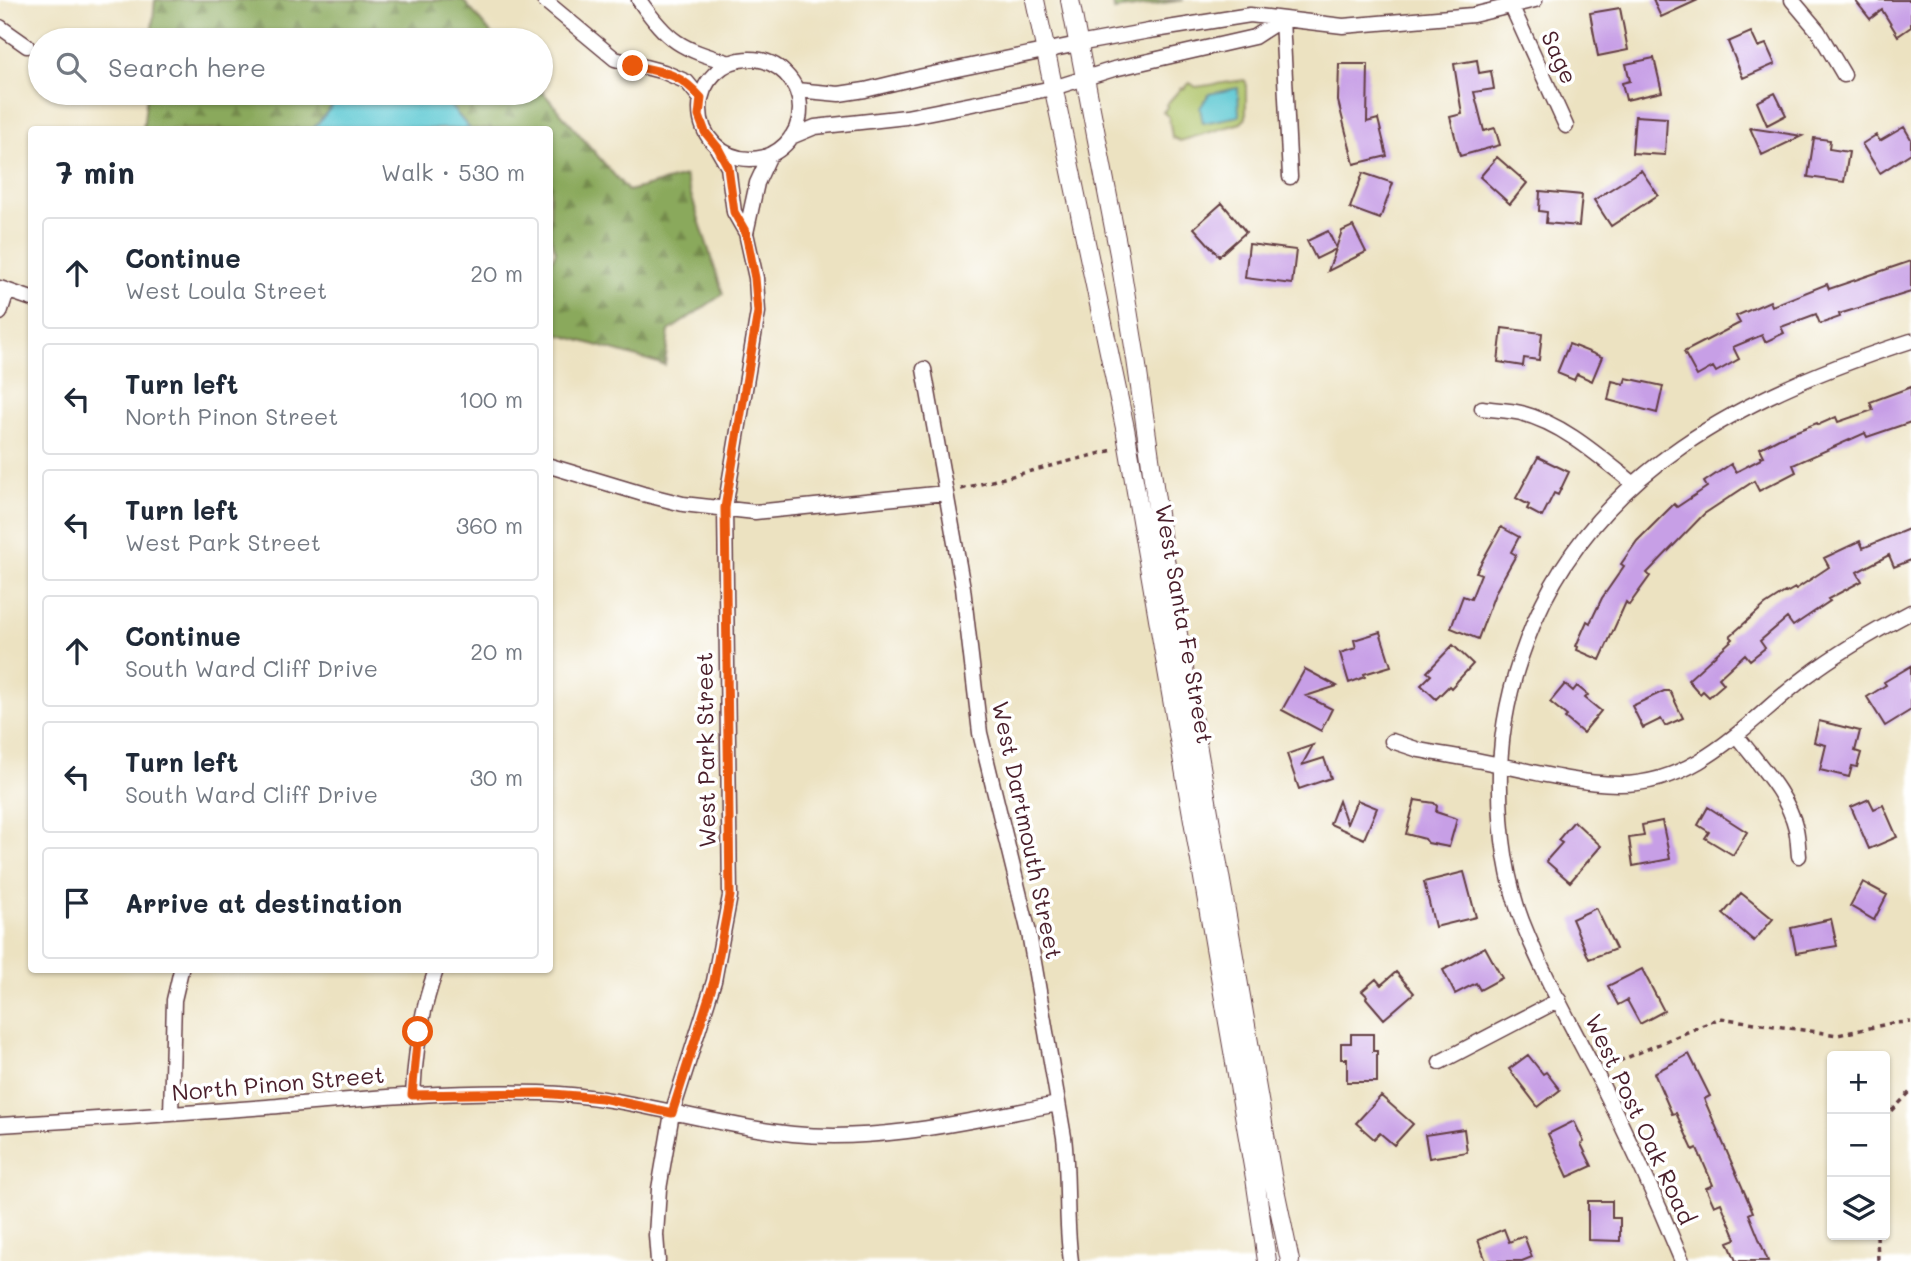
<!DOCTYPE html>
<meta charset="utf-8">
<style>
:root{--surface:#fff;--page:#f2f2f3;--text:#1f2937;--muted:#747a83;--line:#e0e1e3}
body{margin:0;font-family:Mali,sans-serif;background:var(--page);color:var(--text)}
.controls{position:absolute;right:21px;bottom:21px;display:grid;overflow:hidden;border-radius:7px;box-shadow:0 2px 5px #0004}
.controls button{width:63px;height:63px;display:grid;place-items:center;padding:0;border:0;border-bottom:2px solid var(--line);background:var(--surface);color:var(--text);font:35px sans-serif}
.stop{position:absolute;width:21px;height:21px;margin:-16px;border:5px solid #ea580c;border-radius:50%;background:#fff}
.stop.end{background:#ea580c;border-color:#fff;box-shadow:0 2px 7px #0008}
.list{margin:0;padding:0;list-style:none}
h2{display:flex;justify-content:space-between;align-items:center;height:91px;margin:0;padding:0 28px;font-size:30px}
h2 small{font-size:23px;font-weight:400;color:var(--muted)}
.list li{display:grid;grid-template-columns:46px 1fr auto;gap:21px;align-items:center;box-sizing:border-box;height:112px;margin:0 14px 14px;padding:0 14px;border:2px solid var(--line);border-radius:7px}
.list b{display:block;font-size:26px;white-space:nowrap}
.list p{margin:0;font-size:23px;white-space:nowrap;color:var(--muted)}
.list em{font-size:23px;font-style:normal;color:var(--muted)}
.icon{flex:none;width:38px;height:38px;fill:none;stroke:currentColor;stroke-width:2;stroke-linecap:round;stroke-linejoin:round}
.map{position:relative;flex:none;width:1911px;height:1261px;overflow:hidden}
.search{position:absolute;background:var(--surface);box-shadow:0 2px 5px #0004;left:28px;top:28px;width:525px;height:77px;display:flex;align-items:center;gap:18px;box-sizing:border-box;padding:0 24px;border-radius:38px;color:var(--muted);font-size:26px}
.panel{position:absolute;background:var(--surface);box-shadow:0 2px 5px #0004;left:28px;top:126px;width:525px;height:847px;border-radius:7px}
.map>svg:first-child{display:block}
.forest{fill:url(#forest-firs);stroke:#6a6444;stroke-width:2}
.pitch{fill:#aec367;stroke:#7c7149;stroke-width:2}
.water{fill:#5ac7d2;stroke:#52737e;stroke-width:2}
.building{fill:#c79fe6}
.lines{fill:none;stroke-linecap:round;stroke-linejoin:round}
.minor-casing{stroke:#623c42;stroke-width:17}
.tertiary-casing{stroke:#623c42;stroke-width:20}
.path{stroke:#623c42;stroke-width:3.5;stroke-dasharray:5 5;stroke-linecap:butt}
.minor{stroke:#fff;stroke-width:14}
.tertiary{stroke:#fff;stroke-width:18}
.route{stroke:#ea580c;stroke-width:9}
.labels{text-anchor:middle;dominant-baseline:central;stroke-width:7;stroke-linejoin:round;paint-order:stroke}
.street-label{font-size:23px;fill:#4a1f2b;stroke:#fff}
</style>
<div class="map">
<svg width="1911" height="1261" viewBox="0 0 1911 1261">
<defs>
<pattern id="forest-firs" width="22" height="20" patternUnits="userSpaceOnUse" patternTransform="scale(1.75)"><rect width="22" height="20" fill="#8aa95c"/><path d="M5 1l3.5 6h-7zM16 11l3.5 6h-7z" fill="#73894c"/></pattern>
</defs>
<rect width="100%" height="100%" fill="#fff"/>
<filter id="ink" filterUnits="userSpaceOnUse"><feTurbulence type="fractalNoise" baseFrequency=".0143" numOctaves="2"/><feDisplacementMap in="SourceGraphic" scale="14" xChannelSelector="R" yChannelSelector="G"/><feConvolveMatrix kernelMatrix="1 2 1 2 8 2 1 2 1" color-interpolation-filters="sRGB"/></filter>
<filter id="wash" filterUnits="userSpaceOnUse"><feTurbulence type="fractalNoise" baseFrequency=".00686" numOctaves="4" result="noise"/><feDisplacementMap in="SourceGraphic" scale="28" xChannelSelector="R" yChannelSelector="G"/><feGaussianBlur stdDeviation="1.57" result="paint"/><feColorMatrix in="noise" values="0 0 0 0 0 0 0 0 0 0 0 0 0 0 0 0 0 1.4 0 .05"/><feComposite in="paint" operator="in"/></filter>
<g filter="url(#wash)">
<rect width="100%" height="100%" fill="#ece2c1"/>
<!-- forest -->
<path class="forest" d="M155 0H463L497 40H151Z
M1113 0H1184L1114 10Z
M541 90 628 191 685 176 723 294 669 331 665 365 550 332V265L556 251 550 236V130L470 129 439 93H541Z
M147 93H343L313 129 143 130Z"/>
<!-- pitch -->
<path class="pitch" d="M1244 80 1246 82V118L1241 123 1180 141 1172 137 1169 117 1163 112 1168 106 1166 105 1181 88 1183 89 1190 83 1196 87Z"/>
<!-- water -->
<path class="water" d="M1238 88 1239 116 1203 123 1200 108 1209 94Z
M343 93H439L470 129H313Z"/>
<g id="blocks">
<!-- building -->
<path class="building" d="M1653 0H1698L1661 17Z
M1855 0H1911V27L1898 36 1882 10 1870 19Z
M1620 8 1628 50 1598 56 1590 13Z
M1751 32 1758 47 1766 44 1775 64 1743 78 1728 42Z
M1654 58 1662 92 1626 100 1622 83 1630 81 1626 64Z
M1477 60 1479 73 1491 71 1494 89 1474 92 1484 131 1495 128 1500 145 1460 156 1450 117 1462 114 1454 64Z
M1339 64H1368L1367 122 1378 119 1387 156 1354 164 1338 101Z
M1775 93 1786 115 1767 125 1757 102Z
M1635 116 1667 118 1665 155 1632 153Z
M1904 127 1911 139V153L1880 173 1862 144 1876 135 1880 141Z
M1750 128 1802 136 1762 155Z
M1814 138 1830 140 1829 149 1849 152 1844 182 1808 177Z
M1497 157 1527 183 1510 204 1480 177Z
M1641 170 1658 195 1611 226 1594 200Z
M1363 173 1393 183 1380 219 1350 208Z
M1540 191 1582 195 1579 226 1546 223 1547 212 1539 211Z
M1222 203 1246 232 1219 256 1194 228Z
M1353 226 1366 252 1328 271 1336 249 1316 259 1307 241 1328 231 1336 248 1342 231Z
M1249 244 1296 250 1292 284 1245 278Z
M1911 261V292L1839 314 1840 317 1820 324 1816 314 1781 327 1784 333 1765 342 1762 335 1733 347 1739 359 1716 372 1713 367 1697 376 1684 352 1740 323 1736 316 1770 301 1772 306 1827 284 1829 289Z
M1502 328 1542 333 1539 360 1524 358 1523 366 1498 362Z
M1569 344 1602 357 1592 381 1577 374 1574 380 1557 373Z
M1626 378 1663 386 1657 413 1608 400 1612 381 1624 384Z
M1911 387V422L1867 437 1865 433 1793 465 1796 472 1759 491 1754 481 1704 514 1647 573 1650 576 1629 605 1626 602 1600 660 1577 650 1578 647 1576 646 1587 621 1590 623 1602 598 1624 566 1621 564 1637 541 1674 504 1677 507 1707 487 1704 482 1731 464 1736 472 1761 459 1760 457 1764 456 1760 448 1779 438 1817 423 1818 425 1836 417 1838 422 1873 410 1870 402Z
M1538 457 1569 472 1558 495 1554 493 1542 517 1527 509 1529 505 1516 498Z
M1501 527 1519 537 1511 552 1516 555 1496 591 1478 639 1451 628 1463 596 1471 599 1481 574 1476 572Z
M1911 528V560L1894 567 1889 555 1857 572 1862 581 1828 599 1830 601 1793 626 1787 618 1760 641 1765 648 1750 660 1745 654 1719 678 1724 684 1709 697 1703 691 1700 694 1688 680 1733 639 1730 636 1765 605 1785 592 1786 593 1795 588 1796 589 1829 567 1824 558 1860 541 1863 548Z
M1380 632 1391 666 1364 674 1365 677 1349 683 1340 653 1356 648 1354 640Z
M1453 645 1473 664 1451 688 1449 686 1436 699 1421 685 1431 675 1427 672Z
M1911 666V710L1885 726 1867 697 1886 685 1884 682Z
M1305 669 1337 686 1306 696 1332 709 1321 731 1282 710Z
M1565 684 1573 691 1577 686 1588 695 1585 698 1601 711 1583 733 1565 718 1567 716 1550 702Z
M1664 691H1670L1683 718 1665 726 1661 719 1643 728 1632 706Z
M1819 721 1860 731 1855 751 1861 753 1857 767 1852 766 1849 777 1820 770 1826 745 1814 742Z
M1313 745 1302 765 1324 758 1331 778 1299 789 1287 754Z
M1869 799 1874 809 1883 805 1897 837 1869 849 1851 807Z
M1357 800 1377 808 1364 839 1330 824 1339 801 1347 824Z
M1415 800 1434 803 1437 806 1436 812 1457 819 1449 847 1428 843 1425 839 1406 834Z
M1708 807 1747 832 1733 855 1705 838 1709 832 1698 825Z
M1574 821 1601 846 1570 882 1546 861 1562 843 1558 840Z
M1662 821 1670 859 1633 866 1629 838 1644 836 1642 825Z
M1464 872 1476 917 1435 927 1424 882Z
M1863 882 1887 895 1874 920 1850 906Z
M1741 893 1773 919 1754 941 1723 914Z
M1596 908 1616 949 1589 959 1572 919Z
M1831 919 1837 946 1796 953 1791 928Z
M1485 947 1502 978 1480 990 1476 983 1455 994 1443 970Z
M1642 969 1664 1011 1640 1024 1627 1000 1618 1005 1608 986Z
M1396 972 1414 993 1384 1019 1366 998 1367 996 1362 991 1376 979 1381 985Z
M1351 1034H1373V1051H1377V1082H1347V1059H1341V1043H1351Z
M1689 1054 1710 1096 1704 1099 1753 1212 1749 1214 1768 1261H1736L1728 1242 1736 1239 1721 1203 1714 1206 1706 1188 1713 1185 1697 1148 1693 1150 1676 1113 1672 1114 1654 1073Z
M1528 1055 1543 1074 1546 1072 1560 1090 1538 1107 1509 1069Z
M1381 1096 1413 1124 1394 1145 1380 1133 1374 1139 1356 1123Z
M1574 1121 1584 1142 1581 1144 1592 1166 1568 1177 1548 1134Z
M1464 1129 1467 1152 1429 1158 1425 1135Z
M1588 1201H1612V1218H1620V1241L1588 1240Z
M1504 1229 1509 1242 1524 1236 1532 1257 1522 1261H1486L1478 1240Z"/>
</g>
</g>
<g filter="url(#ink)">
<use href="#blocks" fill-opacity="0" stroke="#623c42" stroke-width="2"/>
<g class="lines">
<!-- minor casing -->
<g class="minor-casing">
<path id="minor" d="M544 0 615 59 664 72 687 82 700 98
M639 0C669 43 680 48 730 63
M1792 0 1818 31 1844 75
M1512 7 1566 126
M1282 19 1290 177
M0 27 27 46
M700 109a50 50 0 1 1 100 0a50 50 0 1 1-100 0Z
M796 90 839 94 865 90 923 76 1078 44 1149 31 1250 15 1343 26 1473 15 1535 0
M791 137 815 127 906 117 1053 88 1114 69 1254 37 1282 19
M746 233 757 183 770 155
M0 288 32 299
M0 313 7 291
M924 369 963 588 980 733 1029 933 1064 1137C1069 1178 1065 1220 1071 1261
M1482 408C1495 410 1508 410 1521 413 1564 424 1600 457 1634 484
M550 466 643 494 683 504 755 512 945 493
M1737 736C1758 764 1788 794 1796 829 1798 838 1798 847 1799 856
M1392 741 1419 750C1439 754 1461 757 1481 761 1526 770 1572 783 1618 784 1699 785 1748 720 1807 676 1840 651 1875 631 1911 612
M1440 1062 1559 1000
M413 1095C415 1051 421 1011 436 970
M171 1114 174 1000 181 970
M0 1125C89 1120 178 1114 267 1107 358 1099 448 1090 540 1093 625 1095 708 1125 793 1134 881 1143 972 1120 1058 1104
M658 1261 656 1235 659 1189 672 1113 714 981 730 896 725 508 758 312 756 278 746 233 734 212 728 167 717 148
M1682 1261C1655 1196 1626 1132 1594 1069 1569 1021 1542 972 1522 921 1504 874 1499 821 1500 771 1501 725 1511 682 1527 640 1589 471 1750 392 1911 341"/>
</g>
<!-- tertiary casing -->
<g class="tertiary-casing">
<path id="tertiary" d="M1035 0 1125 428 1255 1178 1267 1261
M1070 0 1119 254 1136 359 1162 542 1272 1175 1290 1261"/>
</g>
<!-- path -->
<path class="path" d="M961 489 1113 450
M1610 1065 1720 1018 1838 1035 1892 1023 1911 1022
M1885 1118 1911 1091
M1877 1235 1878 1261"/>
<!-- minor -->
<use href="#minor" class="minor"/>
<!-- tertiary -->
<use href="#tertiary" class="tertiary"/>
</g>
</g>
<g class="lines" filter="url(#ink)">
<!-- route -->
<path class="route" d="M418 1032 412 1095 541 1093 602 1098 672 1113 714 981 730 896 725 508 758 312 755 278 746 233 734 212 728 167 718 148 705 132 699 116 701 98C680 73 664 72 633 66"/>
</g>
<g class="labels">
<!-- street labels -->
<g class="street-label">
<text transform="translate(1560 57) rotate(66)">Sage</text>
<text transform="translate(1185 624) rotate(80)">West Santa Fe Street</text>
<text transform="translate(705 750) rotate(-91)">West Park Street</text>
<text transform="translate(1028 830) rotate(78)">West Dartmouth Street</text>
<text transform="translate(278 1083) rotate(-5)">North Pinon Street</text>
<text transform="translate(1641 1119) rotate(65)">West Post Oak Road</text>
</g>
</g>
</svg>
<div class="controls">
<button>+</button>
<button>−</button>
<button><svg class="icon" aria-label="layers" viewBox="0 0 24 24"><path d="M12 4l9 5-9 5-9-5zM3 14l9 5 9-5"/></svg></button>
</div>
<div class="stop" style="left:418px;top:1032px"></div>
<div class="stop end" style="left:633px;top:66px"></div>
<div class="search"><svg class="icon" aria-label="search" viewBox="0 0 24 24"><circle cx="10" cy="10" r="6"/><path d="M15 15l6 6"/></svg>Search here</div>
<section class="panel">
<h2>7 min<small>Walk · 530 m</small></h2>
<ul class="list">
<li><svg class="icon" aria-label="ahead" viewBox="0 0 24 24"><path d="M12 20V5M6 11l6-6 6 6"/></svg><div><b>Continue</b><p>West Loula Street</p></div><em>20 m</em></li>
<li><svg class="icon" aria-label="left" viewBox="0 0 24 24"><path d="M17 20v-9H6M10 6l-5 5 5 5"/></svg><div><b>Turn left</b><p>North Pinon Street</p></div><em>100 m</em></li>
<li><svg class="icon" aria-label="left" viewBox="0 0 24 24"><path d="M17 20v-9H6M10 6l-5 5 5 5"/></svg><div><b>Turn left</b><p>West Park Street</p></div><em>360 m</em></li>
<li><svg class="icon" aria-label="ahead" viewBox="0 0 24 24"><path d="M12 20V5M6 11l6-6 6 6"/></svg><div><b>Continue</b><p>South Ward Cliff Drive</p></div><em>20 m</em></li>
<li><svg class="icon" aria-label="left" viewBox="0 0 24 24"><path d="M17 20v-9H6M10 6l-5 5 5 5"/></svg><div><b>Turn left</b><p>South Ward Cliff Drive</p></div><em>30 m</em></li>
<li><svg class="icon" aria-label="arrive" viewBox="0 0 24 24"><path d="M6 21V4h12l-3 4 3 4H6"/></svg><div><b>Arrive at destination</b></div></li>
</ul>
</section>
</div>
